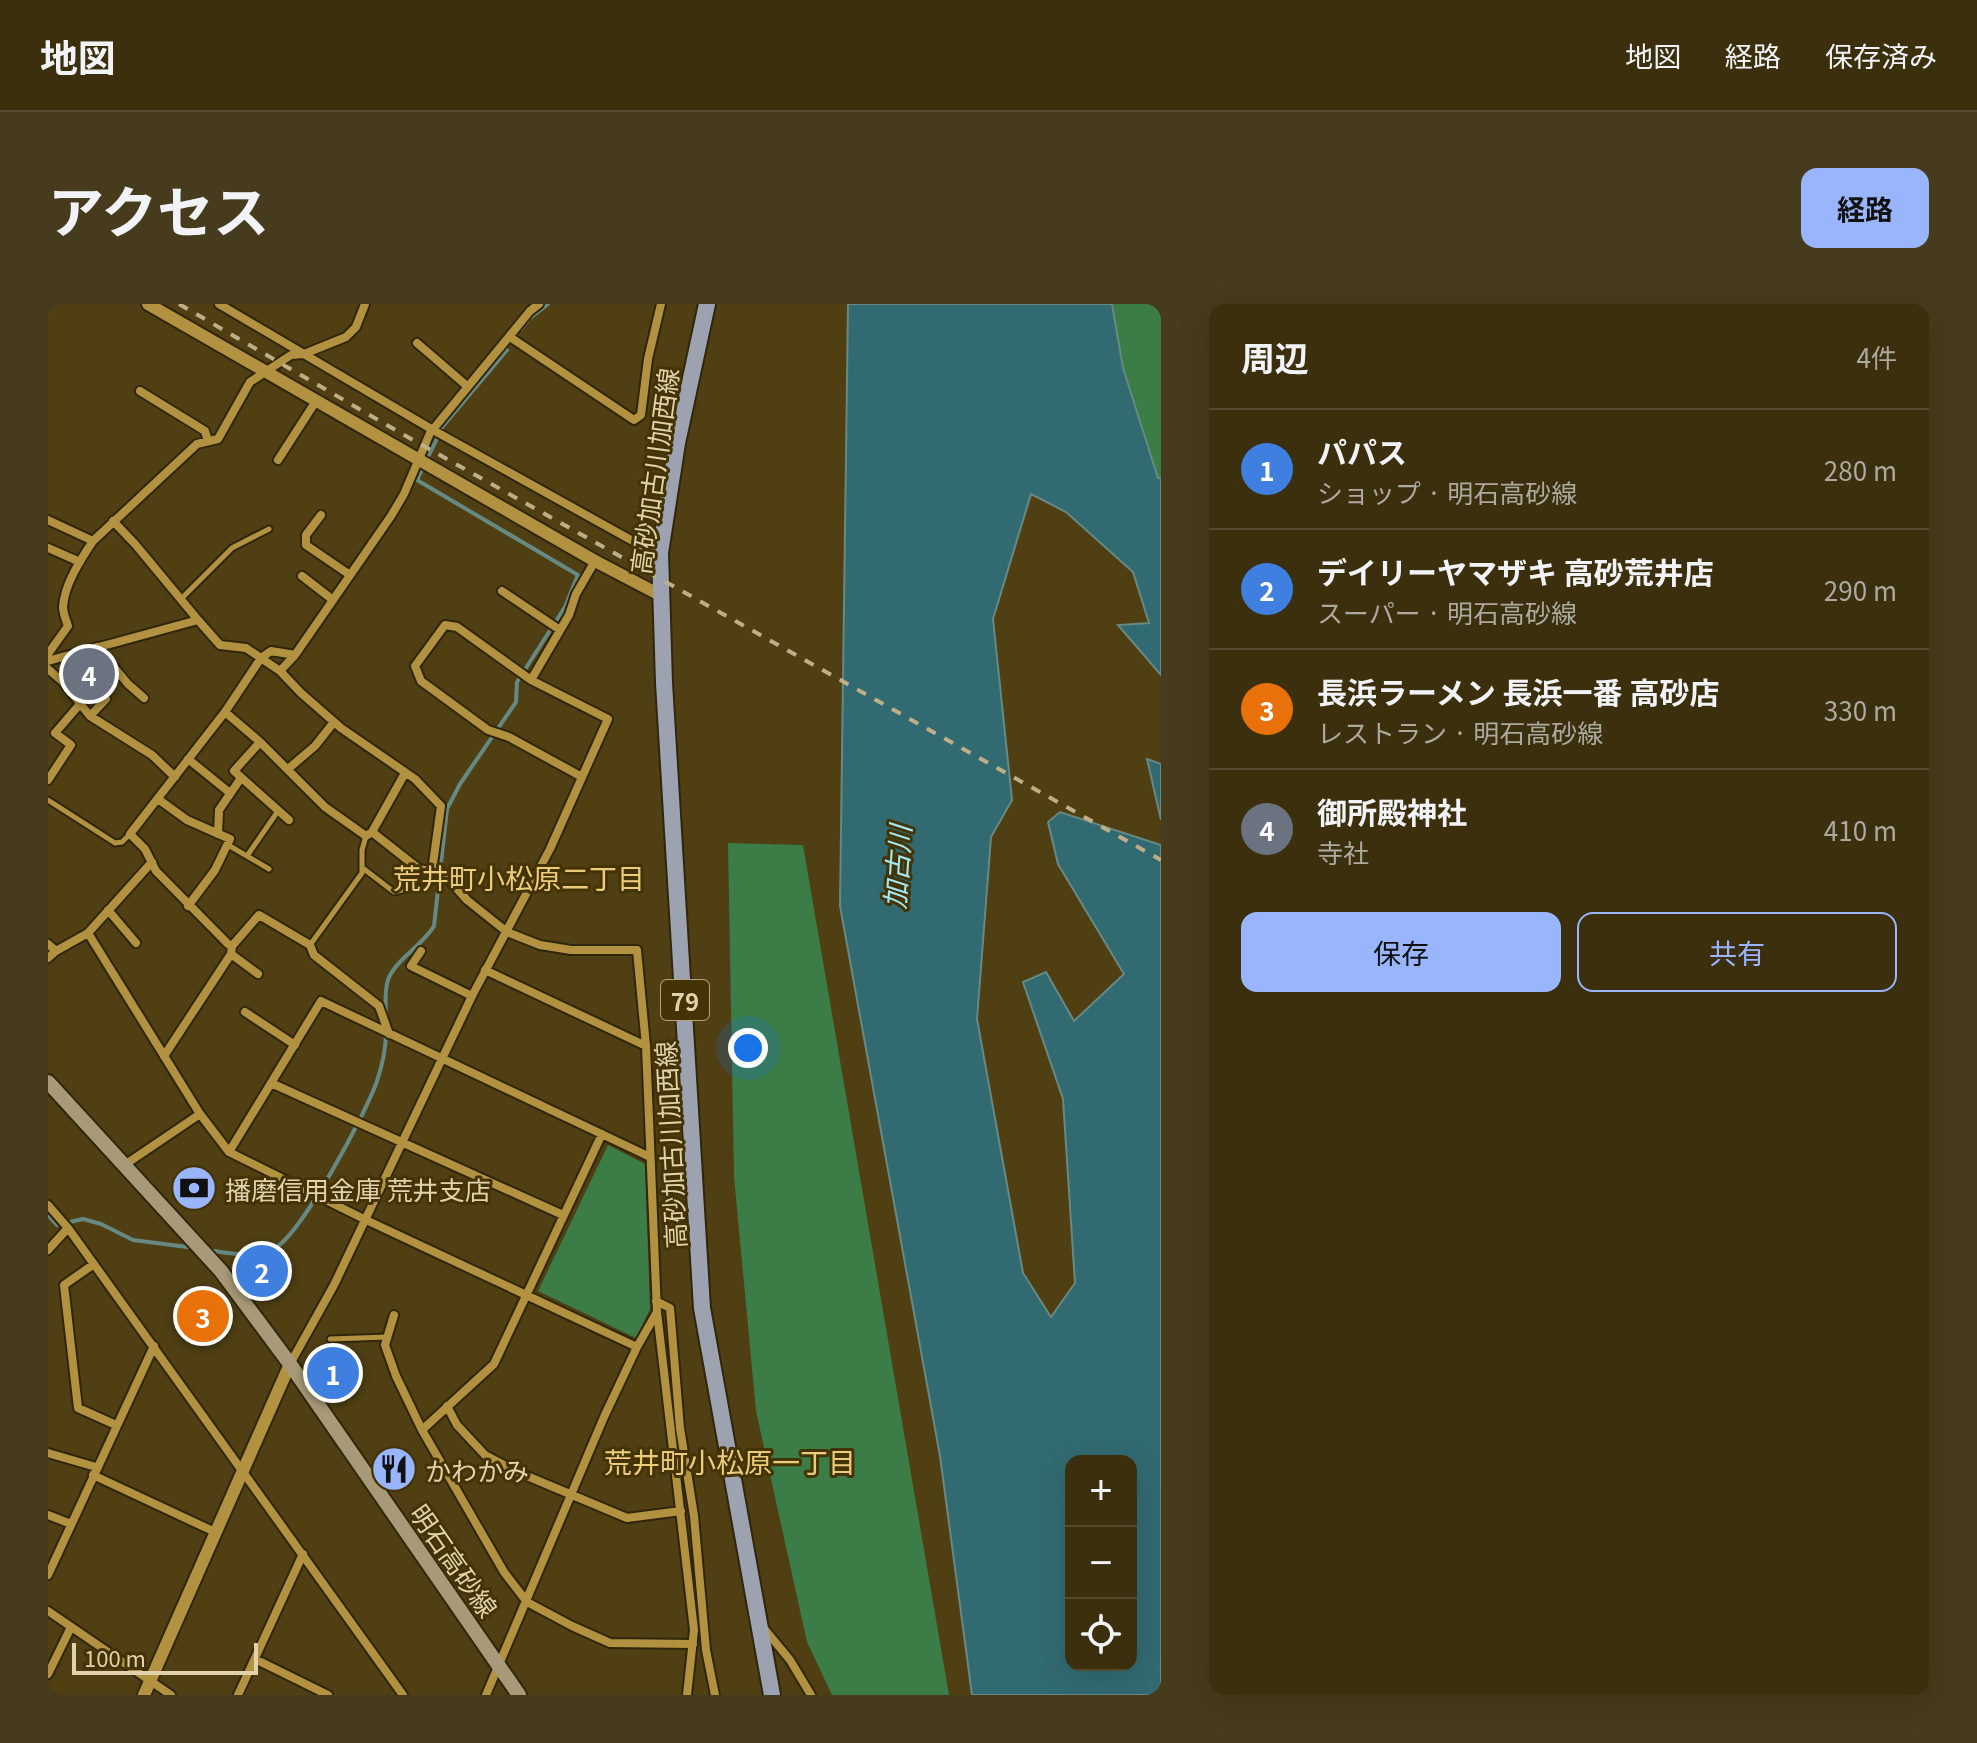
<!DOCTYPE html>
<html lang="ja">
<meta charset="utf-8">
<style>
:root{--surface:#3b2f0e;--page:#463b1c;--text:#f1f3f6;--muted:#aca99e;--line:#544a2e;--accent:#99b5fd}
body{margin:0;font-family:Georgia,"Noto Sans JP",serif;background:var(--page);color:var(--text)}
.controls{position:absolute;right:24px;bottom:24px;display:grid;overflow:hidden;border-radius:16px;box-shadow:0 8px 32px #0002}
.controls button{width:72px;height:72px;display:grid;place-items:center;padding:0;border:0;border-bottom:2px solid var(--line);background:var(--surface);color:var(--text);font:40px sans-serif}
.scale{position:absolute;left:24px;bottom:20px;width:186px;box-sizing:border-box;padding-left:8px;border:4px solid #e2d2ab;border-top:0;font-size:22px;line-height:28px;white-space:nowrap;color:#e2d2ab;-webkit-text-stroke:6px #443405;paint-order:stroke}
.you{position:absolute;left:700px;top:744px;width:28px;height:28px;margin:-20px;border:6px solid #fff;border-radius:50%;background:#1a73e8;box-shadow:0 0 0 12px #1a73e833}
.badge{display:grid;place-items:center;width:52px;height:52px;border-radius:50%;background:var(--accent);color:#fff;font-size:26px;font-weight:700}
.pin{position:absolute;translate:-50% -50%;border:4px solid #fff;box-shadow:0 2px 8px #0006}
.list{margin:0;padding:0;list-style:none}
h2{display:flex;justify-content:space-between;align-items:center;height:104px;margin:0;padding:0 32px;font-size:34px}
h2 small{font-size:26px;font-weight:400;color:var(--muted)}
.list li{display:grid;grid-template-columns:52px 1fr auto;gap:24px;align-items:center;box-sizing:border-box;height:120px;padding:0 32px;border-top:2px solid var(--line)}
.list b{display:block;font-size:30px;white-space:nowrap}
.list p{margin:0;font-size:26px;white-space:nowrap;color:var(--muted)}
.list em{font-size:26px;font-style:normal;color:var(--muted)}
.actions{display:flex;gap:16px;padding:24px 32px}
.actions a{flex:1;padding:18px 0;border:2px solid var(--accent);border-radius:16px;text-align:center;font-size:28px;color:var(--accent)}
.actions .main{background:var(--accent);color:#111}
.icon{flex:none;width:44px;height:44px;fill:none;stroke:currentColor;stroke-width:2;stroke-linecap:round;stroke-linejoin:round}
.map{position:relative;flex:none;width:1113px;height:1391px;overflow:hidden;border-radius:16px}
header{display:flex;align-items:center;gap:48px;box-sizing:border-box;height:112px;padding:0 40px;background:var(--surface);border-bottom:2px solid var(--line)}
header strong{font-size:38px}
nav{display:flex;gap:44px;margin-inline-start:auto;font-size:28px}
.intro{display:flex;align-items:center;justify-content:space-between;box-sizing:border-box;height:192px;padding:0 48px}
h1{margin:0;font-size:56px}
.button{padding:20px 36px;border-radius:16px;background:var(--accent);color:#111;font-size:28px;font-weight:700}
main{display:flex;gap:48px;padding:0 48px}
aside{flex:1;background:var(--surface);border-radius:16px;box-shadow:0 8px 32px #0002}
.map>svg:first-child{display:block}
.green{fill:#3b7c47}
.water{fill:#326a72;stroke:#678983;stroke-width:2;fill-rule:evenodd}
.lines{fill:none;stroke-linecap:round;stroke-linejoin:round}
.stream{stroke:#678983;stroke-width:4}
.service-casing{stroke:#30260c;stroke-width:9}
.minor-casing{stroke:#30260c;stroke-width:12}
.tertiary-casing{stroke:#30260c;stroke-width:16}
.secondary-casing{stroke:#30260c;stroke-width:18}
.primary-casing{stroke:#30260c;stroke-width:20}
.service{stroke:#b29240;stroke-width:5}
.minor{stroke:#b29240;stroke-width:8}
.tertiary{stroke:#b29240;stroke-width:12}
.secondary{stroke:#a89a78;stroke-width:14}
.primary{stroke:#9da2b1;stroke-width:16}
.rail{stroke:#bfaf87;stroke-width:4;stroke-dasharray:10 10;stroke-linecap:butt}
.labels{text-anchor:middle;dominant-baseline:central;stroke-width:6;stroke-linejoin:round;paint-order:stroke}
.shield{fill:#443405;stroke:#b3a379;stroke-width:2}
.shield-label{font-size:24px;font-weight:bold;fill:#e2d2ab}
.street-label{font-size:26px;fill:#e2d2ab;stroke:#443405}
.poi-label{font-size:26px;fill:#e2d2ab;stroke:#443405;text-anchor:start}
.water-label{font-size:28px;font-style:italic;fill:#a2e9f3;stroke:#443405}
.neighbourhood-label{font-size:28px;fill:#eccb7a;stroke:#443405}
</style>
<header>
<strong>地図</strong>
<nav><a>地図</a><a>経路</a><a>保存済み</a></nav>
</header>
<div class="intro"><h1>アクセス</h1><a class="button">経路</a></div>
<main>
<div class="map">
<svg width="1113" height="1391" viewBox="0 0 1113 1391">
<rect width="100%" height="100%" fill="#4f3f13"/>
<!-- green -->
<path class="green" d="M1064 0H1113V174H1110L1075 64Z
M680 539 755 541 901 1391H784L759 1338 708 1107 686 873Z
M560 841 597 860 602 1005 588 1034 490 987Z"/>
<!-- water -->
<path class="water" d="M800 0H1064L1075 64 1110 174H1113V371L1070 321 1101 319 1085 268 1018 208 983 190 945 315 964 496 943 533 929 715 975 969 1003 1013 1027 979 1015 795 975 678 998 668 1026 717 1076 670 1010 560 1000 518 1012 508 1113 541V1391H924L892 1152 792 602ZM1083 1157V1361H1023V1157Z
M1099 455 1113 460V516Z"/>
<g class="lines">
<!-- stream -->
<path class="stream" d="M473 25 481 15 500 0
M338 715C338 704 336 687 340 676 346 657 375 641 386 622L399 505 412 480 468 398 469 378 517 303 530 271 369 176 395 122 459 46
M0 911 9 921 35 915 53 920 85 936 147 944
M160 946C180 949 208 955 227 944 254 929 318 809 329 777 334 762 338 743 338 728"/>
<!-- service casing -->
<g class="service-casing">
<path id="service" d="M133 295 184 244 221 225
M0 496 67 539 74 538 81 531
M180 541 221 565
M199 552 230 507
M316 565 346 588 354 586 371 565
M262 641 314 569V546L318 532
M282 1035 340 1033"/>
</g>
<!-- minor casing -->
<g class="minor-casing">
<path id="minor" d="M171 0 385 126 592 241 612 249
M462 33 586 116 593 111 600 55 613 0
M369 39 419 82
M92 87 157 127 160 137
M230 156 268 97
M273 211 258 231V241L302 271
M0 216 45 237
M65 217 87 240 150 316
M0 244 32 258
M254 272 285 296
M454 287 512 326
M49 343 80 380 96 394
M0 350 20 322C18 316 15 309 15 303 16 281 33 255 45 237L149 140 170 135 202 78 243 51 256 50 298 33 308 23 317 0
M0 357 150 316 172 341 198 344 232 367 247 351
M0 365 15 378 42 412 104 451 127 473
M232 367 253 389 293 424 367 475 393 502 384 567
M483 376 521 311 528 290 547 257
M177 408 212 438 277 503 318 532 324 528 371 565 395 569 419 596 459 628 492 641 523 646H589L598 742 609 1008 646 1326 639 1391
M42 412 58 395
M212 438 186 467 241 516
M140 455 182 489
M240 465 267 442 286 418
M0 476 23 441 7 429 32 400
M110 495 139 516 182 535 167 566 140 602
M324 528 357 469
M170 530 171 506 193 474
M60 606 88 639
M40 629 152 810 181 848
M0 640 8 647 0 654
M8 647 40 629 104 558
M373 647 363 662 424 692
M183 650 210 670
M437 666 598 742
M197 708 247 741
M341 730 331 702 266 651 262 641 211 611 184 642 180 640 108 567 97 545 82 530 177 408 213 354 223 347 247 351 343 212 356 190 382 129 482 7 491 0
M116 752 183 650 184 642
M223 779 515 911
M75 862 152 810
M0 901 20 924 355 1391
M0 946 20 924
M46 960 16 981 30 1104 68 1121
M608 997 622 1004 632 1124 646 1212 658 1346 667 1391
M346 1011 337 1041 348 1072 374 1126 456 1268 479 1298 524 1322 562 1339 645 1340
M589 1043 316 915 181 848 273 697 602 853
M242 1060 286 981 424 692 502 545 560 415 483 376 409 323 397 321 367 362 373 377 440 426 461 433 534 473
M399 1102 409 1121 437 1151 467 1167 579 1214 633 1207
M374 1126 446 1060 554 830
M0 1149 48 1163
M45 1171 167 1228
M0 1211 23 1220
M0 1271 106 1042
M0 1307 123 1391
M714 1322 742 1356 763 1391
M207 1355 280 1391
M0 1370 23 1323
M190 1391 255 1250
M438 1391 556 1113 589 1043 609 1008"/>
</g>
<!-- tertiary casing -->
<g class="tertiary-casing">
<path id="tertiary" d="M100 0 547 257 612 291
M96 1391 242 1060"/>
</g>
<!-- secondary casing -->
<g class="secondary-casing">
<path id="secondary" d="M0 778 173 967 242 1060 471 1391"/>
</g>
<!-- primary casing -->
<g class="primary-casing">
<path id="primary" d="M659 0 629 139 612 249 616 379 654 1004 724 1391"/>
</g>
<!-- service -->
<use href="#service" class="service"/>
<!-- minor -->
<use href="#minor" class="minor"/>
<!-- tertiary -->
<use href="#tertiary" class="tertiary"/>
<!-- secondary -->
<use href="#secondary" class="secondary"/>
<!-- primary -->
<use href="#primary" class="primary"/>
<!-- rail -->
<path class="rail" d="M131 0 349 127 1113 556"/>
</g>
<!-- icons -->
<defs>
<g id="bank-disc" transform="scale(2.3)"><circle r="9.5" fill="#99b5fd" stroke="#443405"/><path d="M-6-4H6V4H-6ZM0-2.3a2.3 2.3 0 1 0 0 4.6a2.3 2.3 0 1 0 0-4.6Z" fill="#111"/></g>
<g id="restaurant-disc" transform="scale(2.3)"><circle r="9.5" fill="#99b5fd" stroke="#443405"/><path d="M-5-6h1v4h1v-4h1v4h1v-4h1v5L-1.5 .5V6h-2V.5L-5-1ZM5-6V6H3V1.5H1.5Q1.5-4 5-6Z" fill="#111"/></g>
</defs>
<g fill-rule="evenodd">
<use href="#bank-disc" x="146" y="884"/>
<use href="#restaurant-disc" x="346" y="1165"/>
</g>
<g class="labels">
<!-- shield labels -->
<rect class="shield" x="613" y="676" width="48" height="40" rx="6"/>
<g class="shield-label">
<text x="637" y="696">79</text>
</g>
<!-- street labels -->
<g class="street-label">
<text transform="translate(605 167) rotate(-82)">高砂加古川加西線</text>
<text transform="translate(621 841) rotate(-93)">高砂加古川加西線</text>
<text transform="translate(407 1256) rotate(55)">明石高砂線</text>
</g>
<!-- poi labels -->
<g class="poi-label">
<text x="177" y="884">播磨信用金庫 荒井支店</text>
<text x="377" y="1165">かわかみ</text>
</g>
<!-- water labels -->
<g class="water-label">
<text transform="translate(848 563) rotate(-86)">加古川</text>
</g>
<!-- neighbourhood labels -->
<g class="neighbourhood-label">
<text x="471" y="573">荒井町小松原二丁目</text>
<text x="682" y="1157">荒井町小松原一丁目</text>
</g>
</g>
</svg>
<div class="controls">
<button>+</button>
<button>−</button>
<button><svg class="icon" aria-label="locate" viewBox="0 0 24 24"><circle cx="12" cy="12" r="6"/><path d="M12 2v4M12 18v4M2 12h4M18 12h4"/></svg></button>
</div>
<div class="scale">100 m</div>
<div class="you"></div>
<div class="pin badge" style="left:285px;top:1069px;background:#3f7fe0">1</div>
<div class="pin badge" style="left:214px;top:967px;background:#3f7fe0">2</div>
<div class="pin badge" style="left:155px;top:1012px;background:#e8710a">3</div>
<div class="pin badge" style="left:41px;top:370px;background:#6b7280">4</div>
</div>
<aside>
<h2>周辺<small>4件</small></h2>
<ul class="list">
<li><span class="badge" style="background:#3f7fe0">1</span><div><b>パパス</b><p>ショップ · 明石高砂線</p></div><em>280 m</em></li>
<li><span class="badge" style="background:#3f7fe0">2</span><div><b>デイリーヤマザキ 高砂荒井店</b><p>スーパー · 明石高砂線</p></div><em>290 m</em></li>
<li><span class="badge" style="background:#e8710a">3</span><div><b>長浜ラーメン 長浜一番 高砂店</b><p>レストラン · 明石高砂線</p></div><em>330 m</em></li>
<li><span class="badge" style="background:#6b7280">4</span><div><b>御所殿神社</b><p>寺社</p></div><em>410 m</em></li>
</ul>
<div class="actions"><a class="main">保存</a><a>共有</a></div>
</aside>
</main>
